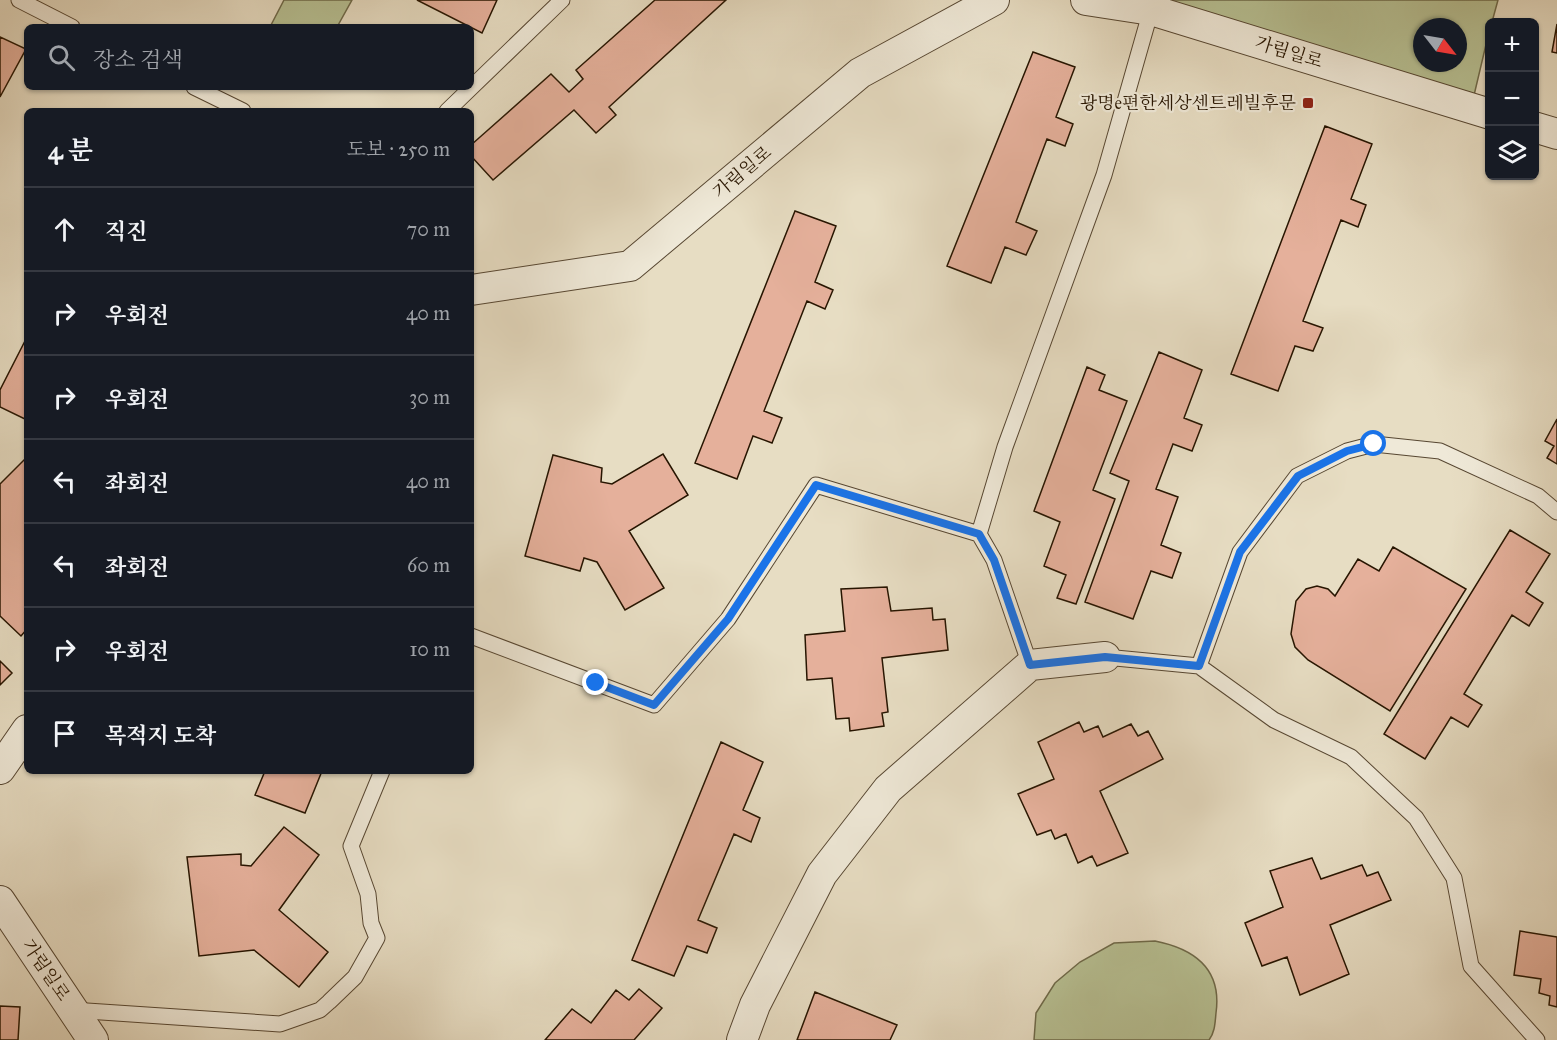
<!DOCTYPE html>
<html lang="ko">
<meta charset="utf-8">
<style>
:root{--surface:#171b24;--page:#242831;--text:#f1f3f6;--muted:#9ea1a6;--line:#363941}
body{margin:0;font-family:"IM FELL Great Primer","Noto Serif KR",serif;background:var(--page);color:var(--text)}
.controls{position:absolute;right:18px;top:18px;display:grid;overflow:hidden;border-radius:9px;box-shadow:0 2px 4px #0004}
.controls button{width:54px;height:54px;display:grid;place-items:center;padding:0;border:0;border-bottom:2px solid var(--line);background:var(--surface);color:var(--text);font:30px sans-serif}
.compass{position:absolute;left:1413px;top:18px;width:54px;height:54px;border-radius:50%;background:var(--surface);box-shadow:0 2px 4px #0004;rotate:121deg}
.stop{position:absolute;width:18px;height:18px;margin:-14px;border:4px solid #1a73e8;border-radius:50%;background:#fff}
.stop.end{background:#1a73e8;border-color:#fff;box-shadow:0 2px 6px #0008}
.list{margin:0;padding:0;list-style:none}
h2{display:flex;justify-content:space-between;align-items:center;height:78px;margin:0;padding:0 24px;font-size:26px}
h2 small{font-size:20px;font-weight:400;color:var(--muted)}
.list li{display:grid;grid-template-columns:39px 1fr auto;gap:18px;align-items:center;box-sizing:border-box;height:84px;padding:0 24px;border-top:2px solid var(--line)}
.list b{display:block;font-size:22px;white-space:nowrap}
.list em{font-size:20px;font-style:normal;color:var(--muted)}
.icon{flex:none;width:33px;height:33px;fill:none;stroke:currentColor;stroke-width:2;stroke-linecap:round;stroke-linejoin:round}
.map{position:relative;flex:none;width:1557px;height:1040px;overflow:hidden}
.search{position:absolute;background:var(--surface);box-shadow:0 2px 4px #0004;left:24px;top:24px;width:450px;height:66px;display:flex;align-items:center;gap:15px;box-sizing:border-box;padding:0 21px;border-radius:9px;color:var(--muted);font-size:22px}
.panel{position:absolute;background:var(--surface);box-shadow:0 2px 4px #0004;left:24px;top:108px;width:450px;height:666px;border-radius:9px}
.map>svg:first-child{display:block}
.green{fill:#b7c093;stroke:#6f6a4a;stroke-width:1.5;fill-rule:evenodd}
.building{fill:#e5b09b;stroke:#271501;stroke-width:1.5}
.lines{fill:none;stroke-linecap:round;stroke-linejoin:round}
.lane-casing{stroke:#574732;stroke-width:17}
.street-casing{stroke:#574732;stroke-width:32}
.lane{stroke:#efe9d8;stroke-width:15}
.street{stroke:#efe9d8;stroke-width:30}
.route{stroke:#1a73e8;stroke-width:8}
.poi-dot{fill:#8f2418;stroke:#efe9d8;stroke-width:2}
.labels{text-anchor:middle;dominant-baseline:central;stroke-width:4.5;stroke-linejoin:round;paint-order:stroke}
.street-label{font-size:18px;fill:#271501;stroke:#efe9d8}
.poi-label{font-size:18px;fill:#271501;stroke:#efe9d8;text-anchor:end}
</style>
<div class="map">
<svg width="1557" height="1040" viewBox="0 0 1557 1040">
<rect width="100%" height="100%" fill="#e7ddc3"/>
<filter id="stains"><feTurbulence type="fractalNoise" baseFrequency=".00333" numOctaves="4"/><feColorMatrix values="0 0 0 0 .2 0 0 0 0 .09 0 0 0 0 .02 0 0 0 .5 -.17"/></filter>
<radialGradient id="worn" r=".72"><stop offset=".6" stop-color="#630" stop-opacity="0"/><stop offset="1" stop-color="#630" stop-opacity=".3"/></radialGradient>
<!-- green -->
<path class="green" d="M284 0H352L337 27H270Z
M1157 0H1498L1492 22H1490L1489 32 1471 108ZM1422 27H1458V63H1422Z
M1155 941C1195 949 1222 970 1216 1013 1215 1023 1215 1032 1209 1040H1034L1036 1013 1055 983 1080 962 1114 943Z"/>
<!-- building -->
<path class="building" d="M417 0H497L482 33Z
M655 0H726L609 107 616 115 596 133 574 110 493 180 471 156V145L551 74 569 92 583 79 576 70Z
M1557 24V53L1552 52Z
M0 37 26 49 0 97Z
M1033 52 1075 67 1056 117 1073 124 1065 146 1047 139 1016 222 1037 231 1026 255 1005 247 991 283 947 266Z
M1325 126 1372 144 1351 199 1366 205 1358 227 1341 220 1303 321 1323 328 1313 351 1295 346 1278 391 1231 374Z
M795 211 836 226 815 282 833 290 825 309 807 301 764 411 782 418 772 443 753 436 737 479 695 463Z
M27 337V420L0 407V390Z
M1159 352 1202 370 1184 418 1202 425 1192 451 1173 444 1156 489 1178 497 1161 545 1181 553 1172 578 1151 571 1133 619 1085 602 1129 481 1110 473Z
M1087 367 1105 375 1099 390 1127 401 1093 490 1115 499 1076 604 1057 598 1066 575 1044 566 1060 522 1034 511Z
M1557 419V464L1547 458 1554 446 1545 441Z
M663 454 688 495 629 531 664 588 625 610 597 562 584 558 580 571 525 556 553 455 602 468 601 482 612 484Z
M27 457V629L21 636 0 616V484Z
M1510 530 1550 554 1526 592 1543 603 1529 626 1512 615 1464 694 1482 705 1468 727 1451 717 1425 759 1384 734Z
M1393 547 1466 589 1390 711 1308 660 1295 647 1291 634 1296 601 1306 589 1317 586 1328 589 1335 596 1358 559 1379 571Z
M887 587 891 611 932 608 933 620 945 619 948 650 882 658 888 712 882 713 884 726 850 731 849 718 836 719 832 678 807 680 805 635 845 631 841 589Z
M0 661 12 673 0 685Z
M1079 722 1084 732 1098 726 1103 737 1131 724 1138 736 1148 731 1163 759 1100 791 1128 853 1097 866 1092 856 1078 863 1066 834 1055 839 1051 830 1037 835 1018 794 1054 779 1038 742Z
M721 742 763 762 743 810 760 818 751 842 734 834 698 920 717 928 707 953 687 946 674 976 632 960Z
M265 771H322L305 813 255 795Z
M284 827 319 855 279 910 328 952 299 987 254 950 199 956 187 857 241 854V865L251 866Z
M1312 858 1321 879 1362 865 1367 876 1378 872 1391 900 1330 925 1349 974 1300 995 1287 957 1262 966 1245 923 1283 907 1270 871Z
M1520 931 1557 937V1007L1549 1005 1550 996 1539 993 1541 979 1514 975Z
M639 989 662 1008 634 1040H545L572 1009 591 1023 616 990 629 1000Z
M815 992 897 1025 890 1040H797Z
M0 1006 20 1007 18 1040H0Z"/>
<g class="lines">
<!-- lane casing -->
<g class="lane-casing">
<path id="lane" d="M19 0 72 27
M194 87 243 111
M447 111 562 0
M471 636 654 705 728 619 816 485 979 534
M1105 657 1199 666 1274 720 1351 757 1416 818 1454 878 1471 966 1537 1040
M1030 665 994 560 979 534 1005 447 1104 175 1151 10
M1199 666 1240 552 1297 476 1347 451 1374 444 1440 451 1538 496 1557 512
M72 1010 280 1024 320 1010 329 1002 355 977 377 938 371 923 368 894 351 846 382 771"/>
</g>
<!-- street casing -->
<g class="street-casing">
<path id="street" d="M1086 0 1151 10 1490 114
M1534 127 1557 134
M471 290 630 266 860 73 994 0
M0 769 27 730
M0 901 93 1040
M742 1040 755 1005 822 874 888 789 1030 665 1105 657"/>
</g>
<!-- lane -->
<use href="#lane" class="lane"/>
<!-- street -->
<use href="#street" class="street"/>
</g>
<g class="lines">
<!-- route -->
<path class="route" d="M596 683 654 705 728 619 816 485 979 534 994 560 1030 665 1105 657 1199 666 1240 552 1298 476 1347 451 1374 444"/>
</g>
<!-- markers -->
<rect class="poi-dot" x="1302" y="97" width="12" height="12" rx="3"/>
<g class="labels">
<!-- street labels -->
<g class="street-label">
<text transform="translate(1289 52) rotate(17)">가림일로</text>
<text transform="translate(742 172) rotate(-40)">가림일로</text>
<text transform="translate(46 970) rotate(56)">가림일로</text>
</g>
<!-- poi labels -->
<g class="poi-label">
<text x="1296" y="103">광명e편한세상센트레빌후문</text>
</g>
</g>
<rect width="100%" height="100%" filter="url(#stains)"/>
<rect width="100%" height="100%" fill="url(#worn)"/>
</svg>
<div class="controls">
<button>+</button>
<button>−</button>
<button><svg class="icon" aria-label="layers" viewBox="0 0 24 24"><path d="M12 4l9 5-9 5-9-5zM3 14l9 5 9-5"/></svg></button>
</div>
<svg class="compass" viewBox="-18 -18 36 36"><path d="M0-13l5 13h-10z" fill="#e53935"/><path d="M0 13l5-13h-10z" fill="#9ea1a6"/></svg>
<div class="stop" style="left:1374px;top:444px"></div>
<div class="stop end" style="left:596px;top:683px"></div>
<div class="search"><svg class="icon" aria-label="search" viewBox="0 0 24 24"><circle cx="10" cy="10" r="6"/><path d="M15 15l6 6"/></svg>장소 검색</div>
<section class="panel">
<h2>4 분<small>도보 · 250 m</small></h2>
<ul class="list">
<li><svg class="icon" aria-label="ahead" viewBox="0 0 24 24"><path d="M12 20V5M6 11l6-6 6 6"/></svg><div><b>직진</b></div><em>70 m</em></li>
<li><svg class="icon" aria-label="right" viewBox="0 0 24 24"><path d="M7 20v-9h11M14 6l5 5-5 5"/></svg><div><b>우회전</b></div><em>40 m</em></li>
<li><svg class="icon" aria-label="right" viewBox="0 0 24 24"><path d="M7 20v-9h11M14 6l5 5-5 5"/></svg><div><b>우회전</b></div><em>30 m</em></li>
<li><svg class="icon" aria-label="left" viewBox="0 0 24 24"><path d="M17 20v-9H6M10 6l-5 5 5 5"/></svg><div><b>좌회전</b></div><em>40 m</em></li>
<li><svg class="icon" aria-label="left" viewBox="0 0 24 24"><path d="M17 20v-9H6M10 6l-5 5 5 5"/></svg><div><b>좌회전</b></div><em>60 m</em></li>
<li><svg class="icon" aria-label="right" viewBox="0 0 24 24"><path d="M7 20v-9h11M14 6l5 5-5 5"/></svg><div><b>우회전</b></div><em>10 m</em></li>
<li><svg class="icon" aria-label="arrive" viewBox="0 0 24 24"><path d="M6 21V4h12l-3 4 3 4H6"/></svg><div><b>목적지 도착</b></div></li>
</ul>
</section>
</div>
